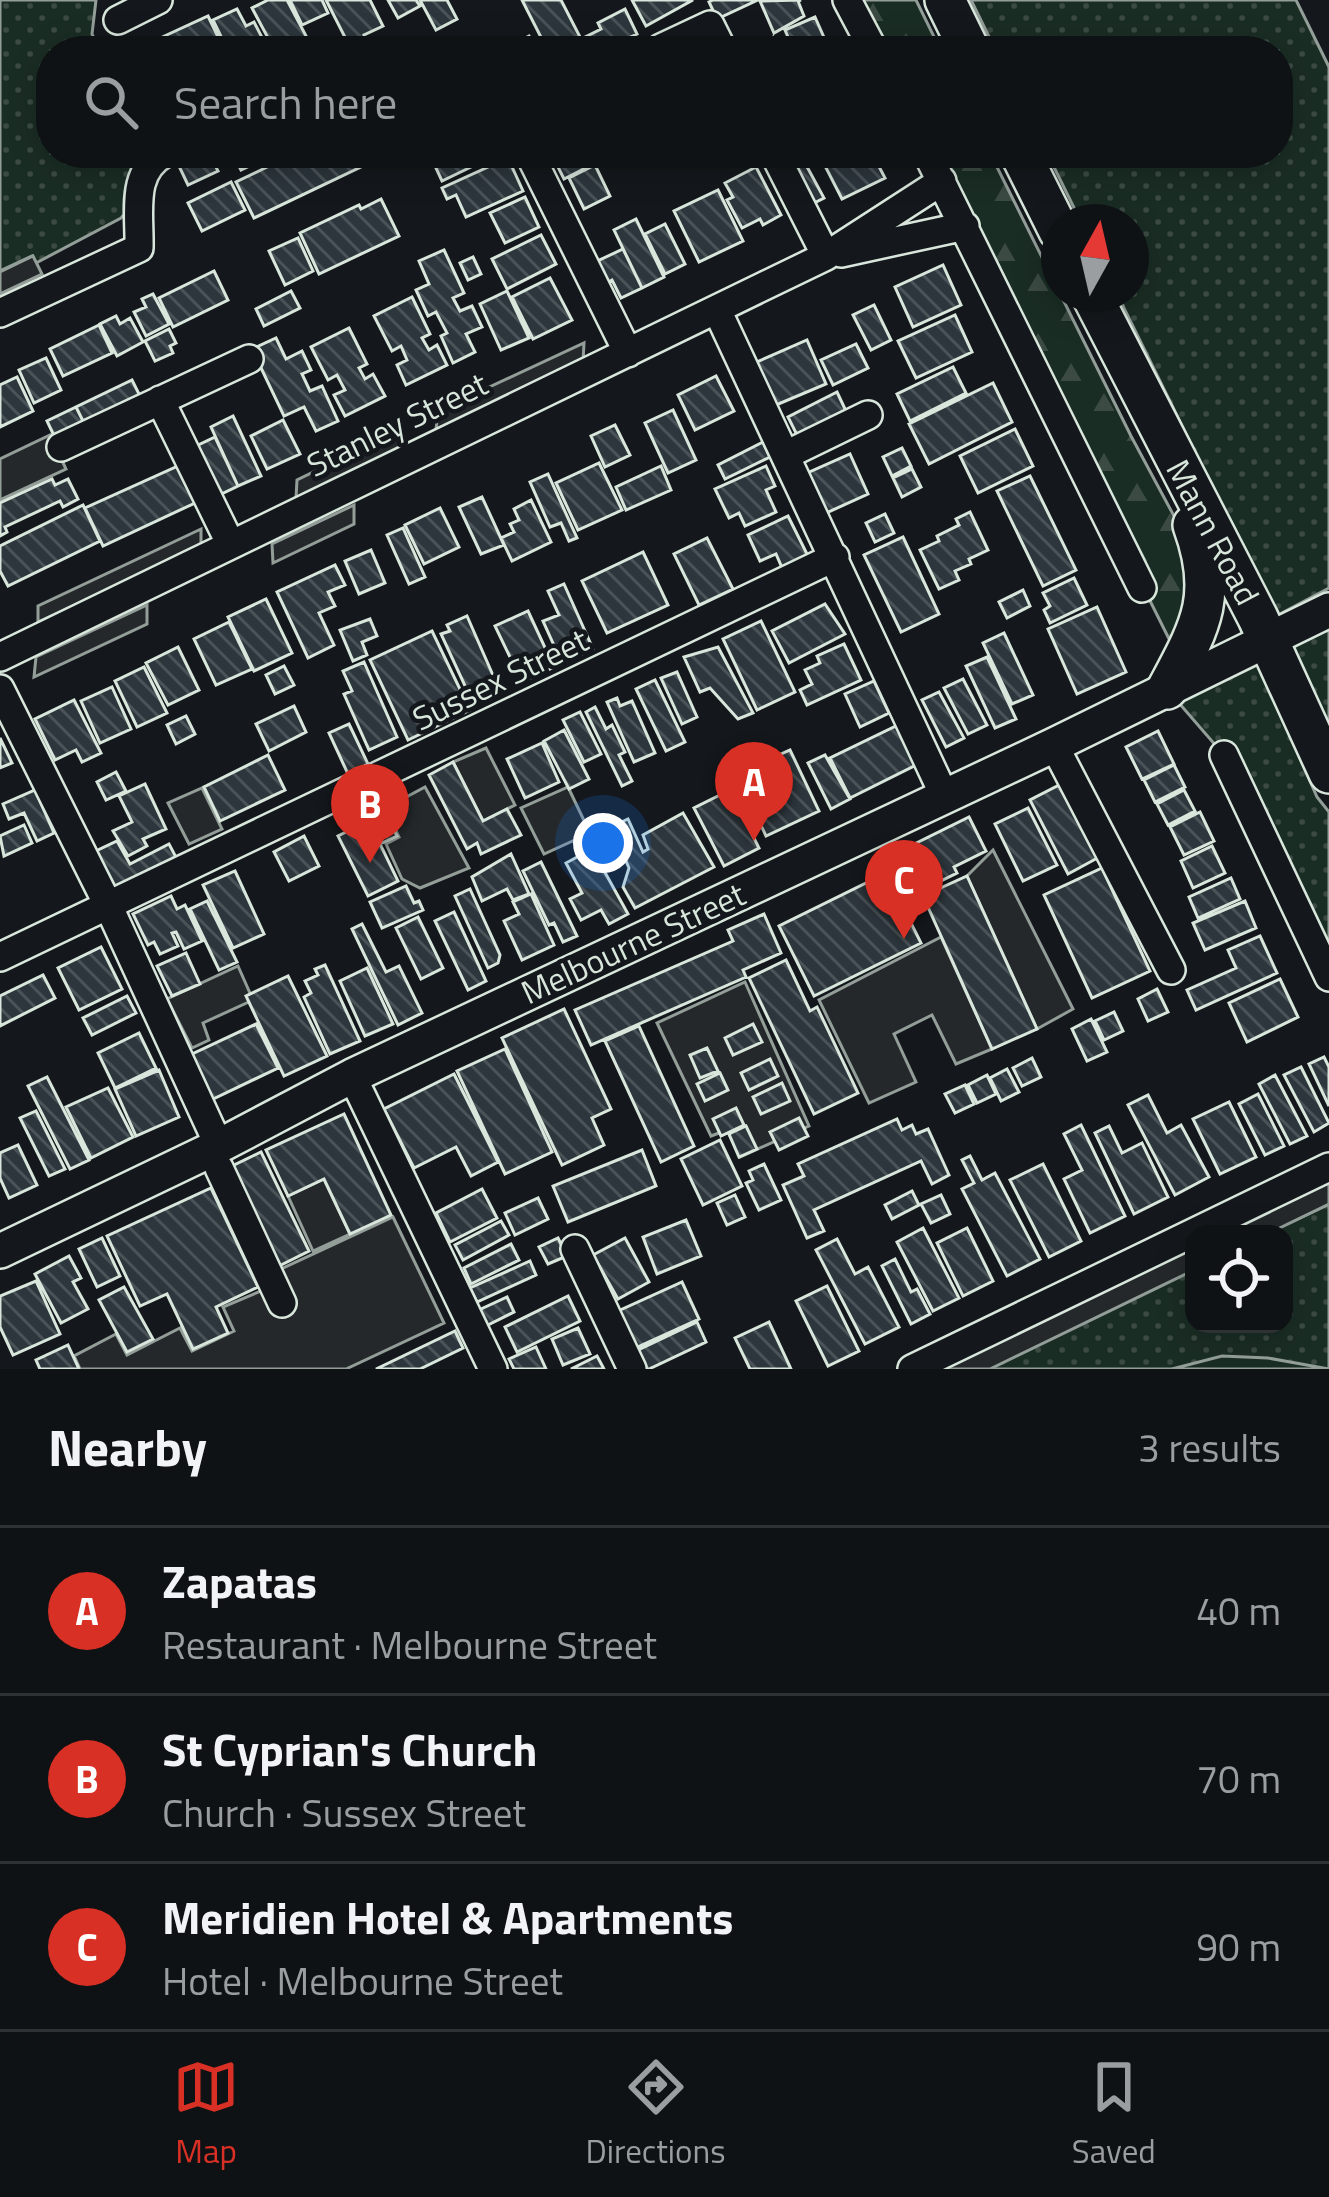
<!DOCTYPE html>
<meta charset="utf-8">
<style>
:root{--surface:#0f1215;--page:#181b1e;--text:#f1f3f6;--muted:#9b9ea0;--line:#2f3234;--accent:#d93025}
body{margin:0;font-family:"Titillium Web",sans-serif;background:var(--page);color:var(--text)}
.controls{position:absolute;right:36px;bottom:36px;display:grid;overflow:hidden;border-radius:24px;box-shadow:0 6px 30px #0003}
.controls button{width:108px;height:108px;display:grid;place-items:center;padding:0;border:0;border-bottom:3px solid var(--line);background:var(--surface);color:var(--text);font:60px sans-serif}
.compass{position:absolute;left:1041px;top:204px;width:108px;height:108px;border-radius:50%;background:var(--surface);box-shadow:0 6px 30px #0003;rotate:8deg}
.you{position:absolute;left:603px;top:843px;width:42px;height:42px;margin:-30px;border:9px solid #fff;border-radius:50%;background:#1a73e8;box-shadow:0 0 0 18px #1a73e833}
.badge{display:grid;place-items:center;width:78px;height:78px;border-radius:50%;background:var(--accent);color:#fff;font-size:39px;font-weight:700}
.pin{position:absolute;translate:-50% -99px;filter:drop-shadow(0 3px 6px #0008)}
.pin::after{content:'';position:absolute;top:63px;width:42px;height:36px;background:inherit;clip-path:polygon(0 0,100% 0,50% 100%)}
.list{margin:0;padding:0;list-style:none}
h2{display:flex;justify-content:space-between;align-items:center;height:156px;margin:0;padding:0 48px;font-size:51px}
h2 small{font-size:39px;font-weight:400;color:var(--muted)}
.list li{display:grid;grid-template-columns:78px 1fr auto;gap:36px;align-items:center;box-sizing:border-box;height:168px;padding:0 48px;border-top:3px solid var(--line)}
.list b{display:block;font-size:45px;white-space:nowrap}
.list p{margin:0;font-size:39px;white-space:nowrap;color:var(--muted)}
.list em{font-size:39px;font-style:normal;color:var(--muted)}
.icon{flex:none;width:66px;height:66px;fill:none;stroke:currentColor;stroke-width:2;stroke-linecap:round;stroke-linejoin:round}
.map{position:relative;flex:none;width:1329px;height:1369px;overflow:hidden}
.search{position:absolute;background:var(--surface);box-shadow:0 6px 30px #0003;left:36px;right:36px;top:36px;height:132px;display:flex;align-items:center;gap:30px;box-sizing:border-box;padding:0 42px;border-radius:48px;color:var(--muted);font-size:45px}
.sheet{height:660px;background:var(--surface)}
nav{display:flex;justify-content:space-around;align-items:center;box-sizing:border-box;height:168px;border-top:3px solid var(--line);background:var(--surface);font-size:33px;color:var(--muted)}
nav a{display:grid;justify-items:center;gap:6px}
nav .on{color:var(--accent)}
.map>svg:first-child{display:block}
.forest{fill:url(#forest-firs);stroke:#939e99;stroke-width:3}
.park{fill:url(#park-dots);stroke:#939e99;stroke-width:3}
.pitch{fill:#1a2d24;stroke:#939e99;stroke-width:3}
.parking{fill:#24282b;stroke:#939e99;stroke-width:3}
.building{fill:url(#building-back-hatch);stroke:#d8e6dc;stroke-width:3}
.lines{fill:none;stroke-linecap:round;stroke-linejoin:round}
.minor-casing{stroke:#d8e6dc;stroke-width:32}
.major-casing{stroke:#d8e6dc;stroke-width:38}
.highway-casing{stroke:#d8e6dc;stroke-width:44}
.minor{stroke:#14181c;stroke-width:27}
.major{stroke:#14181c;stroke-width:33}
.highway{stroke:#14181c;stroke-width:39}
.labels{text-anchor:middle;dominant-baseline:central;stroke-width:9;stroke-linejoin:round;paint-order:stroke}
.street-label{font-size:33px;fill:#d8e6dc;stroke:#14181c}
</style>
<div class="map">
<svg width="1329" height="1369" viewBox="0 0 1329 1369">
<defs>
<pattern id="forest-firs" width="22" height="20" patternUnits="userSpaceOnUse" patternTransform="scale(3)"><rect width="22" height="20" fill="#1a2d24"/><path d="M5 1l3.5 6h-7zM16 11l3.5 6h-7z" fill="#3b4b43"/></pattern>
<pattern id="park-dots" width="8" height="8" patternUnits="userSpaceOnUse" patternTransform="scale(3)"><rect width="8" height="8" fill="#1a2d24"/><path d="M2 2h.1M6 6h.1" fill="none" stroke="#3b4b43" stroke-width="1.8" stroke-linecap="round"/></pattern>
<pattern id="building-back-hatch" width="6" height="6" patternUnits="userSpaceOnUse" patternTransform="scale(3)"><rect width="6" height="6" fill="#2c363c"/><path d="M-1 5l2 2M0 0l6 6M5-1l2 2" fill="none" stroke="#4a5358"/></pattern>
</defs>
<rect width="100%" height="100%" fill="#14181c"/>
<!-- forest -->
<path class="forest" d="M847 0H916L941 51H874Z
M927 153H990L1131 436 1196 557 1181 663Z"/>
<!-- park -->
<path class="park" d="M0 0H96L92 34 100 51H51V153H146L129 209 121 218 36 263 32 256 0 271Z
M971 0H1296L1329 67V588L1276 616 1117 294H1131V222H1081L1047 153H1278V51H996Z
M1329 617V733L1284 641Z
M1254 653 1317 797 1329 812V955L1224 755 1172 695Z
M1329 1204V1369H987L1194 1269V1324H1284V1234H1266Z"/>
<!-- pitch -->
<path class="pitch" d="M1222 1356 1268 1358 1329 1369H1172Z"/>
<!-- parking -->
<path class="parking" d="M33 256 42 274 0 294V272Z
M584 343 583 362 436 430 438 411Z
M402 429V447L296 498 297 480Z
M50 435 66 469 0 500V459Z
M354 505V524L273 563 272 544Z
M201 529V547L38 622V606Z
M147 605V624L34 677 36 657Z
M486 748 515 805 483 821 453 762Z
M425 787 469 868 420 888 402 879 386 844 399 837 386 808Z
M568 787 590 833 544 854 521 808Z
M202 788 222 829 189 844 168 803Z
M993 850 1073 1009 1037 1029 967 876Z
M941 937 992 1049 956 1064 932 1015 894 1034 916 1082 869 1103 819 1000Z
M238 966 253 1000 203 1023 209 1040 192 1048 167 999Z
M745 982 809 1126 740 1157 727 1130 711 1136 657 1023Z
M1329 1173V1204L1267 1234H1194V1270L990 1369H912L1314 1174Z
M324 1179 350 1234 313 1251 288 1196Z
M393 1217 444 1323 346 1369H80L74 1356 116 1334 127 1355 180 1328 192 1351 234 1331 223 1307 273 1286 268 1275Z"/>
<!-- building -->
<path class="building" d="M268 0H287L314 51H275L252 8Z
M290 0H322L328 13 302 25Z
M326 0H370L383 26 364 35 372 51H352Z
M388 0H416L420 6 398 18Z
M420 0H447L457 19 436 30Z
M522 0H561L581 39 601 29 598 23 625 9 637 34 611 46 613 51H548Z
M632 0H693L646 26Z
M713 0H758L717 19 709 2Z
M801 0 798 1 804 16 774 33 760 1Z
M237 9 246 26 254 22 269 51H228L213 20Z
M208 16 220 41 199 51H132Z
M815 17 830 51H794L785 30Z
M529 36 536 51H500Z
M773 37 780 51H745Z
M450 40 455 51H427L431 49Z
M203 153H209L218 171 188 185 178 164Z
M232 153H277L241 170Z
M296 153H361L367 164 254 218 236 182Z
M372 153H396L398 157 379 166Z
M429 153H500L442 181Z
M551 153H597L601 160 564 179Z
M841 153H872L885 178 842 199 823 162Z
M508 158 523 191 466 217 456 195 447 199 442 188Z
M805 163 824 198 810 205 791 170Z
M595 165 610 196 584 209 569 178Z
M756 167 781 215 763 225 760 219 742 228 727 200 733 197 725 183Z
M231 182 245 210 202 231 188 203Z
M718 190 743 241 699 262 674 211Z
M525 197 539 227 505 243 490 213Z
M381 199 399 236 319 274 300 233 359 205 361 209Z
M636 219 664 277 642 288 614 230Z
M665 224 685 264 665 274 645 234Z
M541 235 556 264 507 289 492 259Z
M298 238 313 271 285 285 269 251Z
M623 249 642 288 621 298 612 280 601 286 591 264Z
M444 250 464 293 453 298 460 311 472 306 482 327 466 334 475 352 453 363 441 336 447 333 436 312 428 316 416 290 429 284 419 261Z
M473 257 481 274 468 280 460 263Z
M943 265 961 305 913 327 895 287Z
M214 271 228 300 173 327 159 298Z
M550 278 572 320 533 339 512 297Z
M291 291 300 308 264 326 256 309Z
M507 291 529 338 501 350 480 304Z
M153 294 169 324 146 336 134 312 146 307 142 299Z
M412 297 430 334 422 338 429 350 437 345 447 365 406 385 397 365 407 360 401 346 392 351 374 316Z
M874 305 891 340 871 350 853 315Z
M955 315 972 352 916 378 898 341Z
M116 316 120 324 130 318 143 342 117 356 100 324Z
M99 325 112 353 63 376 50 349Z
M349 328 367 364 359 368 365 379 373 374 385 396 345 416 334 395 345 390 337 375 328 380 311 347Z
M169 329 176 343 170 346 173 353 155 361 145 341Z
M276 338 286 359 302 351 311 370 302 374 310 391 322 386 338 421 316 431 304 407 284 416 252 349Z
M807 340 826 384 769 408 750 365Z
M856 344 868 368 833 385 821 360Z
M46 358 61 390 34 403 19 370Z
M953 367 966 393 910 421 897 394Z
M716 376 734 411 695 430 678 395Z
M17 377 33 411 0 427V385Z
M132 380 141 398 85 425 76 407Z
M993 383 1012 422 929 464 909 424Z
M837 392 846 411 797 435 788 417Z
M76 407 85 425 56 440 47 421Z
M673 410 696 460 668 473 645 423Z
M233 416 261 476 238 486 211 427Z
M283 420 300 454 267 469 251 436Z
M615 425 630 455 605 467 591 436Z
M1015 429 1033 466 978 493 960 456Z
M215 437 238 486 213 498 190 449Z
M763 442 770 457 725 479 718 465Z
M902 448 911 466 892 476 883 457Z
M850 454 868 494 824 514 805 474Z
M599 463 622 510 578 530 556 483Z
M178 466 195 503 103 546 85 508Z
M661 466 671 490 626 510 616 487Z
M766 466 775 486 766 490 776 512 745 526 739 513 729 518 715 489Z
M912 469 921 487 902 497 893 478Z
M548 474 577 538 569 541 561 523 550 527 530 482Z
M1030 476 1076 570 1043 586 997 491Z
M52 479 55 485 68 479 78 499 63 507 60 501 5 527 7 532 0 536V503Z
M482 497 504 545 481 554 459 507Z
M531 500 551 542 512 561 501 538 514 532 510 524 519 520 514 509Z
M83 505 100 541 8 586 0 571V546Z
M440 508 459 547 424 564 405 525Z
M970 512 988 550 969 559 971 564 955 571 959 580 939 589 920 550 939 541 937 536 959 525 956 519Z
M885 514 894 533 875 542 866 523Z
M788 516 809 558 783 570 776 554 760 561 748 535Z
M403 528 425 577 409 584 387 535Z
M903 537 939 614 901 632 864 555Z
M707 538 733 589 699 605 674 554Z
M371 550 385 583 359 594 345 561Z
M643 552 668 605 607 633 582 581Z
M335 565 345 585 328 592 335 606 319 613 334 645 308 658 277 592Z
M1074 578 1087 605 1050 623 1044 610 1050 606 1043 593Z
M564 584 593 649 562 663 543 621 559 615 548 591Z
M1023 590 1030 606 1007 618 999 602Z
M266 599 292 653 254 671 228 617Z
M825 604 845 634 789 663 772 631Z
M1097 607 1126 672 1077 694 1048 629Z
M528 611 554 667 522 682 495 626Z
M467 616 499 689 472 701 441 634 450 631 447 625Z
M370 619 377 636 362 642 367 655 353 661 340 630Z
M761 621 795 692 757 710 723 639Z
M229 622 252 669 216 685 194 639Z
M432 631 470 710 408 740 370 660Z
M1004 633 1033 695 1012 704 983 643Z
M844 644 861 680 807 705 800 690 812 684 805 670 820 663 817 656Z
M178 647 199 690 168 705 146 663Z
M718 647 753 713 738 719 710 688 700 692 684 657Z
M987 657 1016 719 995 728 966 666Z
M364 662 397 737 369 750 344 694 352 691 343 671Z
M284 666 294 685 275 694 266 675Z
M144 667 167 713 137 727 115 681Z
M677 672 697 717 682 724 661 678Z
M963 679 987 725 968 734 944 688Z
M655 680 685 742 666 751 636 689Z
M874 681 889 713 860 727 845 694Z
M112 687 131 729 100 743 81 701Z
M939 692 964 738 946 747 922 700Z
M617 698 620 706 632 701 655 753 634 762 607 702Z
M74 700 101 753 82 762 76 750 55 760 35 719Z
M294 706 306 732 269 751 256 724Z
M595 707 606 729 612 725 625 752 619 755 632 781 622 786 586 712Z
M580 712 601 754 584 762 563 720Z
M186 716 195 734 176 744 167 725Z
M349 724 368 764 348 774 329 733Z
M898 725 918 764 850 798 830 758Z
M564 730 589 779 569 789 544 741Z
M1158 731 1174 764 1142 779 1126 747Z
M0 738 12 763 0 768Z
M542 743 559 782 525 798 507 759Z
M790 750 819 811 766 836 737 774Z
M268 755 285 790 220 821 204 787Z
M825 755 850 799 831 809 808 763Z
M453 762 483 821 507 809 521 835 481 854 477 843 467 849 429 775Z
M1174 765 1185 787 1155 802 1144 780Z
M116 772 126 791 106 800 97 782Z
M1065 782 1103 855 1068 874 1030 800Z
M145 784 166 829 143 839 147 846 128 856 113 831 132 822 119 796Z
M35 790 54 833 37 841 24 813 9 819 3 804Z
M730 790 759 848 724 866 694 808Z
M1184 790 1195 811 1168 825 1157 804Z
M1028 808 1057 865 1023 881 995 824Z
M1200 812 1214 841 1184 855 1170 827Z
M385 813 397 836 380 844 398 881 368 896 338 836Z
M683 813 714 867 635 908 623 887 629 868 611 827 628 819 643 852 648 849 643 835Z
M969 817 986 851 954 867 957 873 900 901 921 943 814 996 779 926 880 876 874 864Z
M24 825 32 843 4 856 0 836Z
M304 836 319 866 289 881 274 852Z
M117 841 130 864 169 844 178 861 118 892 96 851Z
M1212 846 1225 873 1193 888 1181 861Z
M592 849 628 914 609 924 601 910 581 920 570 899 582 893 566 863Z
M511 854 529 894 513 900 507 889 482 901 472 877Z
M541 862 577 936 563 942 554 923 549 925 523 871Z
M1102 868 1150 971 1092 998 1044 895Z
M235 871 264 934 233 948 203 885Z
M967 876 1037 1029 992 1049 923 896Z
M1231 878 1240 899 1198 918 1189 897Z
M406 886 414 903 419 901 423 910 382 928 370 902Z
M470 889 500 955 498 963 488 968 455 896Z
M531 894 554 945 522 960 504 921 519 914 513 902Z
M171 896 177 909 185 905 202 941 184 949 176 932 172 933 178 946 160 954 154 942 148 945 133 914Z
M207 901 237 962 219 970 190 909Z
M1245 901 1256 928 1205 950 1193 923Z
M454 912 486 981 468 990 435 921Z
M764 914 781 953 743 970 746 977 591 1045 575 1010 733 941 728 930Z
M418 917 443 968 421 979 396 928Z
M362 924 386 972 399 966 422 1013 398 1025 352 929Z
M1260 936 1277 973 1196 1010 1187 990 1236 968 1228 950Z
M101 947 122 989 79 1010 58 968Z
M186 953 200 984 172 996 157 966Z
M786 960 810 1011 817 1007 858 1093 814 1114 749 978Z
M325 965 360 1041 330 1054 304 997 311 993 305 981 318 975 315 969Z
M367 968 393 1024 365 1036 340 981Z
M43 975 55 998 0 1026V996Z
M288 976 327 1056 284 1076 246 996Z
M1280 979 1298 1017 1247 1042 1229 1003Z
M1157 989 1168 1012 1148 1021 1138 999Z
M127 996 136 1013 92 1035 83 1018Z
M564 1009 611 1109 592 1118 604 1145 562 1165 502 1038Z
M1114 1012 1123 1031 1104 1040 1095 1021Z
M1091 1019 1107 1052 1087 1061 1072 1029Z
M256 1024 278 1068 211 1100 190 1055Z
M753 1024 762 1042 733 1055 725 1038Z
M639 1026 694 1146 661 1162 605 1041Z
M139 1033 156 1068 115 1088 98 1053Z
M707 1048 718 1071 700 1078 690 1055Z
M505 1049 552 1152 505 1174 457 1071Z
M1324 1057 1329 1067V1106L1309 1064Z
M1032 1058 1041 1077 1022 1086 1013 1068Z
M770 1059 778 1076 749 1090 741 1073Z
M1301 1067 1329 1123 1314 1132 1284 1075Z
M1007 1069 1019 1092 1001 1101 990 1078Z
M159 1070 179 1117 136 1136 115 1089Z
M720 1073 728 1090 705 1101 697 1084Z
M454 1074 498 1162 471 1176 456 1147 414 1168 384 1109Z
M987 1075 996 1094 977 1103 968 1085Z
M1275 1075 1307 1136 1290 1144 1259 1084Z
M47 1077 89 1160 70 1169 28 1086Z
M782 1083 790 1101 761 1114 753 1097Z
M965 1085 974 1104 955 1113 945 1094Z
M108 1088 133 1137 91 1158 66 1107Z
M1258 1094 1284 1146 1265 1155 1239 1104Z
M1148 1095 1167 1133 1181 1125 1209 1177 1175 1195 1128 1105Z
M1229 1102 1256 1157 1220 1174 1193 1119Z
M736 1108 744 1125 721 1136 713 1119Z
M36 1111 65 1169 49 1176 20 1118Z
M344 1114 391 1215 350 1234 324 1179 288 1196 266 1150Z
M799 1118 808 1136 779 1150 770 1132Z
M897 1119 902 1130 912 1125 916 1134 928 1129 949 1175 932 1184 921 1161 814 1210 824 1231 807 1238 783 1185 804 1176 798 1164Z
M1081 1125 1125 1216 1090 1233 1064 1179 1082 1170 1064 1134Z
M746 1126 757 1149 739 1157 729 1134Z
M1109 1126 1122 1153 1142 1143 1168 1197 1134 1214 1095 1133Z
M720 1140 742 1186 703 1205 681 1159Z
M18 1145 37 1185 9 1198 0 1178V1153Z
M642 1150 656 1186 568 1222 553 1186Z
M261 1152 309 1251 275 1268 226 1169Z
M970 1156 982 1180 995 1173 1040 1259 1007 1276 962 1189 974 1183 962 1160Z
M764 1164 781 1200 759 1210 746 1183 753 1180 749 1171Z
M1043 1164 1081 1241 1049 1257 1010 1180Z
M211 1188 258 1287 216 1307 228 1333 193 1349 167 1294 140 1306 107 1236Z
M482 1189 497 1218 450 1242 436 1213Z
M912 1191 919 1205 892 1219 885 1205Z
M735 1195 745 1217 727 1225 717 1203Z
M941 1195 950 1214 931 1223 921 1204Z
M538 1198 548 1219 515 1235 505 1213Z
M686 1220 701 1256 657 1274 643 1237Z
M501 1221 509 1235 463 1260 455 1245Z
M923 1228 959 1298 933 1311 897 1242Z
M967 1228 993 1281 963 1296 937 1243Z
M102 1238 120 1276 97 1287 79 1249Z
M558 1238 567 1256 548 1264 539 1247Z
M625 1238 649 1282 618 1299 593 1255Z
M837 1239 855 1274 868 1267 899 1327 865 1344 816 1250Z
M511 1244 519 1260 471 1284 464 1268Z
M69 1256 81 1278 73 1282 88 1309 61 1323 35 1274Z
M895 1259 911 1292 917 1289 930 1314 911 1324 882 1266Z
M530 1261 536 1275 477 1302 470 1288Z
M36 1281 60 1334 13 1355 0 1327V1296Z
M682 1282 699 1319 633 1349 616 1312Z
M827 1286 859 1351 828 1366 796 1301Z
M124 1287 153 1339 127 1352 99 1300Z
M568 1296 580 1321 517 1352 505 1327Z
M507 1297 514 1312 486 1326 479 1310Z
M697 1322 706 1342 649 1369H640L632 1353Z
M769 1322 791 1369H750L735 1338Z
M578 1328 590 1354 563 1365 552 1339Z
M455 1331 463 1348 420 1369H376Z
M68 1345 79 1369H40L36 1360Z
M536 1347 546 1369H514L509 1359Z
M597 1356 604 1369H571Z"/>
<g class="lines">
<!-- minor casing -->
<g class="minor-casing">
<path id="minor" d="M847 0 874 51
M118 20 158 0
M661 48 710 25 723 51
M529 153 628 353
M774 153 826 256
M927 153 1142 588
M841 253 965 226
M717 310 944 795
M0 313 139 248C140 212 130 172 165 153
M160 400 230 543
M61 447 249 359
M786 455 868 415
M0 657 826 256 942 181
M0 689 108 905 219 1146
M1054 745 1171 970
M1224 755 1329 977
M0 957 835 557
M352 1076 493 1369
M219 1168 282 1303
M575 1249 632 1369
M912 1369 1329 1167"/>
</g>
<!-- major casing -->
<g class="major-casing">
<path id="major" d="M0 1251 219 1146 352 1076 1054 745 1329 610"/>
</g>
<!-- highway casing -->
<g class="highway-casing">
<path id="highway" d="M945 0 970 51
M1020 153 1059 231
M1091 294 1258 618 1329 773
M1167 689C1200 627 1219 596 1193 525"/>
</g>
<!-- minor -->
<use href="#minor" class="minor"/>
<!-- major -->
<use href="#major" class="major"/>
<!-- highway -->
<use href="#highway" class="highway"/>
</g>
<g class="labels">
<!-- street labels -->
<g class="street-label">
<text transform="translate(397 424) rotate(-26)">Stanley Street</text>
<text transform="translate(1213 532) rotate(62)">Mann Road</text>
<text transform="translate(500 679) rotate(-26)">Sussex Street</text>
<text transform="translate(633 943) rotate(-25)">Melbourne Street</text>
</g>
</g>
</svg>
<div class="controls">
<button><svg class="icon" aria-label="locate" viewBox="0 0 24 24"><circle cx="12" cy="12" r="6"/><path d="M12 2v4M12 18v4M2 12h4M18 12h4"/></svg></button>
</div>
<svg class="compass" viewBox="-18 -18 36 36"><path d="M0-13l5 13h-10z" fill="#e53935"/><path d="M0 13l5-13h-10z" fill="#9b9ea0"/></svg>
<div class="you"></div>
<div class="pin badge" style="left:754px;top:841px">A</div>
<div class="pin badge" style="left:370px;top:863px">B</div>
<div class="pin badge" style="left:904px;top:939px">C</div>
<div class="search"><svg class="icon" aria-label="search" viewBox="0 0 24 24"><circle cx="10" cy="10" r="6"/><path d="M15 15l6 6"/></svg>Search here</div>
</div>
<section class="sheet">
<h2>Nearby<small>3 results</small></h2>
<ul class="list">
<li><span class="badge">A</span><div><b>Zapatas</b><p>Restaurant · Melbourne Street</p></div><em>40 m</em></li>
<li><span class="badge">B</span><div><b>St Cyprian's Church</b><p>Church · Sussex Street</p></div><em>70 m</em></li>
<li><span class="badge">C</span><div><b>Meridien Hotel &amp; Apartments</b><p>Hotel · Melbourne Street</p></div><em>90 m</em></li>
</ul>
</section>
<nav>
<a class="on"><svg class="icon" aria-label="map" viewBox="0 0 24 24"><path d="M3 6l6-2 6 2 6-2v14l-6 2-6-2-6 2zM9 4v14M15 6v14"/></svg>Map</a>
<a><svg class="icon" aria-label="directions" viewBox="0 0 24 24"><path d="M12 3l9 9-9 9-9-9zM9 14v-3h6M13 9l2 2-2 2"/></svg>Directions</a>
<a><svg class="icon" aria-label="saved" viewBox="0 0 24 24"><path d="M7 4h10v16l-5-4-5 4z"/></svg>Saved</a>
</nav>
